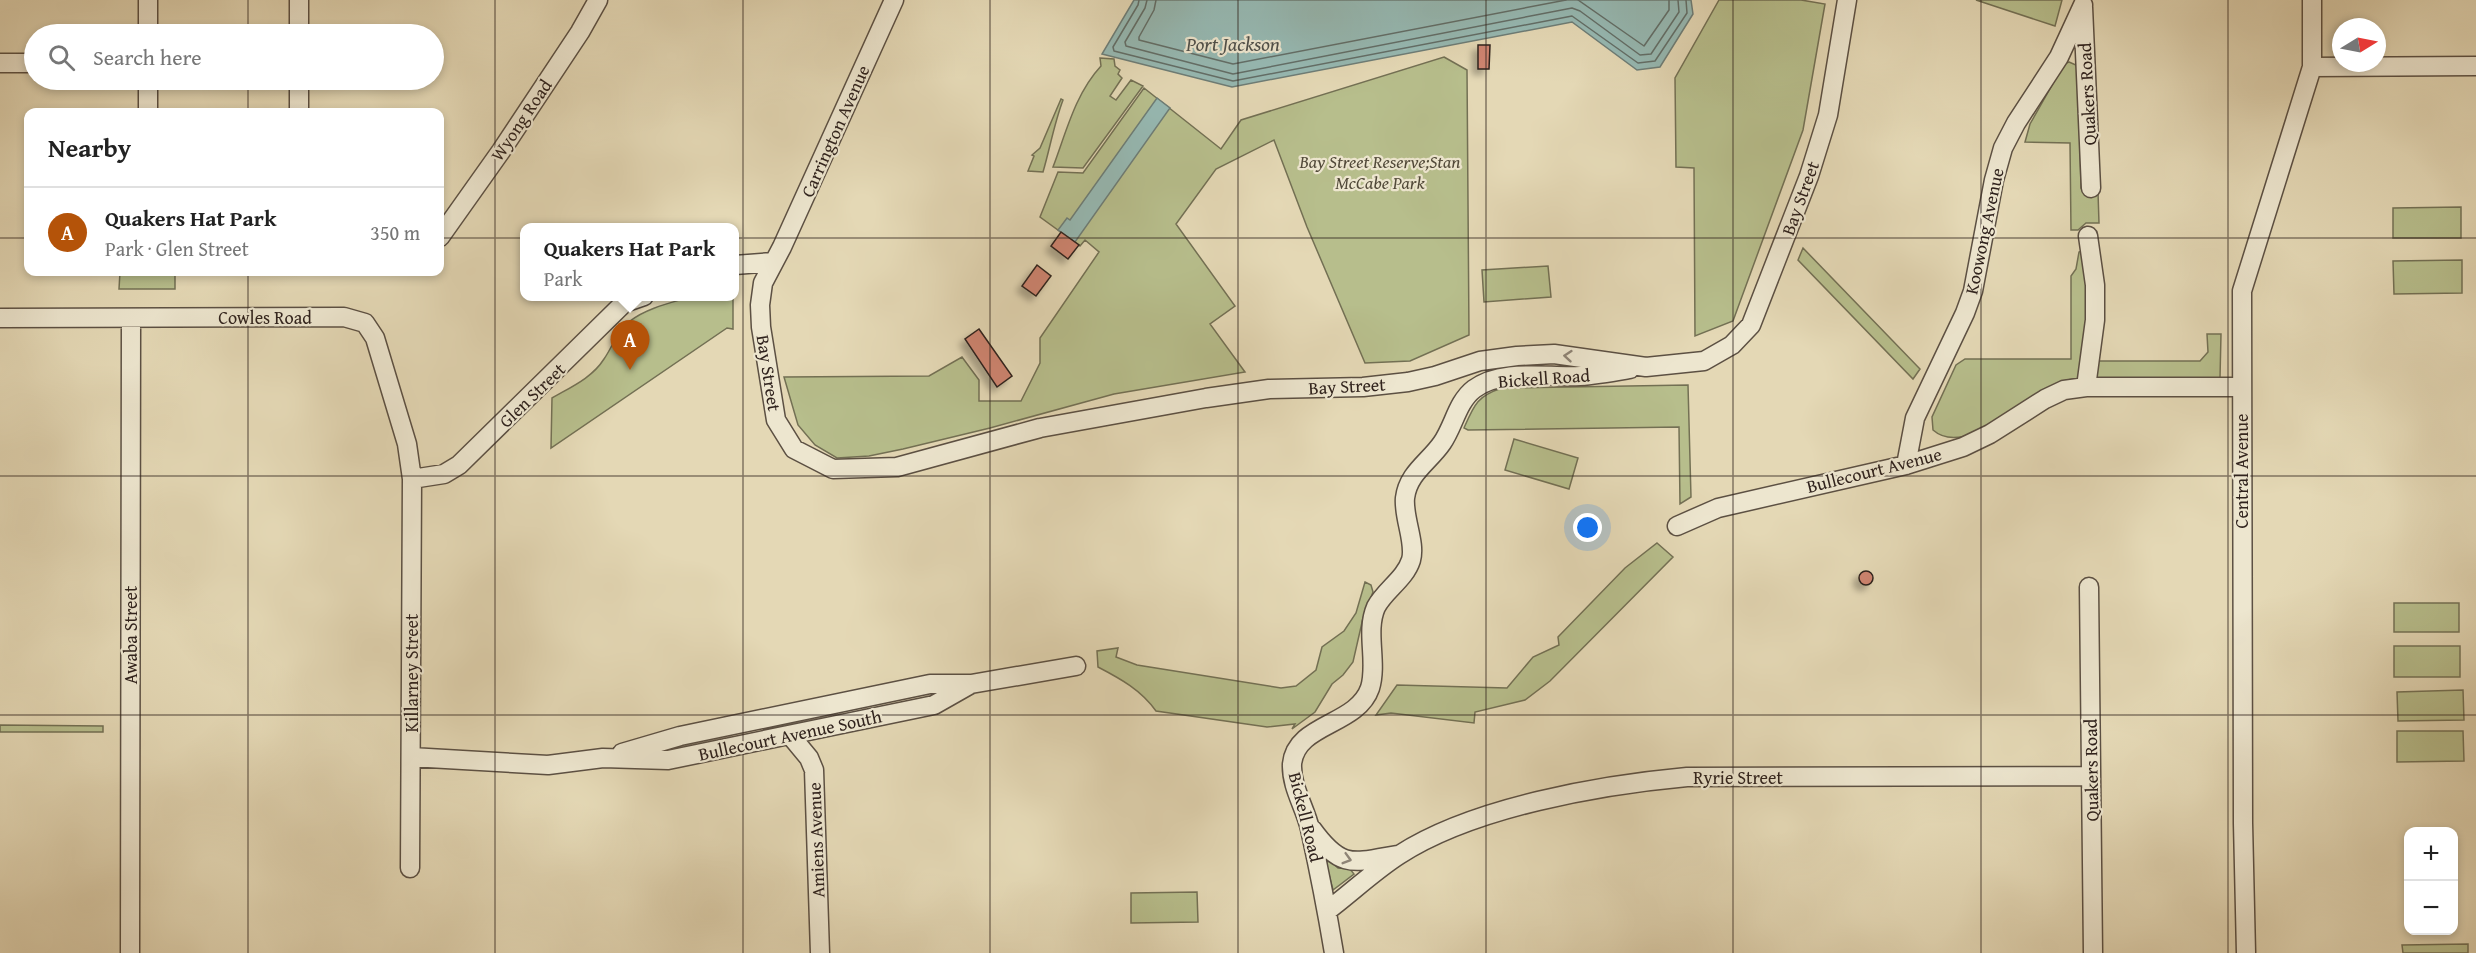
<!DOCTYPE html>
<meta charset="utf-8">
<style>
:root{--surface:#fff;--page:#f2f2f2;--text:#222;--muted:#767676;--line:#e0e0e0;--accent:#b45309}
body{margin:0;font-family:"Gentium Book Plus",serif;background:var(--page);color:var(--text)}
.controls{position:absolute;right:18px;bottom:18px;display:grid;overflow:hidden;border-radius:12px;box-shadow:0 3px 9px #0003}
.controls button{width:54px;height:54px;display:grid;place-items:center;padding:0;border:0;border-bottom:2px solid var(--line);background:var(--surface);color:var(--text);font:30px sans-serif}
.compass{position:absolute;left:2332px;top:18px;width:54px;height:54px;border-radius:50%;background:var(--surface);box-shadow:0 3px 9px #0003;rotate:80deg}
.you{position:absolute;left:1588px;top:528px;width:21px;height:21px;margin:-15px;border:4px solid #fff;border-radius:50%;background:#1a73e8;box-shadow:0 0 0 9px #1a73e833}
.badge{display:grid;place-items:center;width:39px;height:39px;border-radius:50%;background:var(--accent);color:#fff;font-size:20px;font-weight:700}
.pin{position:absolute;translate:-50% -50px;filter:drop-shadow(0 2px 3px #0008)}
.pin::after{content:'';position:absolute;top:32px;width:21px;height:18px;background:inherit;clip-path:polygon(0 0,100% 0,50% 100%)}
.popup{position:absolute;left:520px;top:223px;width:219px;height:78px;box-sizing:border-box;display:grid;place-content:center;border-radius:12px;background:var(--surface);filter:drop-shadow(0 2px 4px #0005);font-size:20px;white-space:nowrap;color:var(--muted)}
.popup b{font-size:22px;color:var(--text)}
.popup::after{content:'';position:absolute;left:50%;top:100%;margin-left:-12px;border:12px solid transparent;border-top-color:var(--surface)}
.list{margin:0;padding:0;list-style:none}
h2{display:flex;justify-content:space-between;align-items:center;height:78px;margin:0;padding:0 24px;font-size:26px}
h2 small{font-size:20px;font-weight:400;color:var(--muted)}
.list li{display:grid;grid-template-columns:39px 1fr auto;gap:18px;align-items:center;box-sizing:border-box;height:90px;padding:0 24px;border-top:2px solid var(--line)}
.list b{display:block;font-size:22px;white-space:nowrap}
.list p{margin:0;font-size:20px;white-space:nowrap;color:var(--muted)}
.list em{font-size:20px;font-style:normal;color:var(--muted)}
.icon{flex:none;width:33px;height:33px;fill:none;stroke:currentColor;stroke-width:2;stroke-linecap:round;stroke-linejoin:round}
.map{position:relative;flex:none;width:2476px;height:953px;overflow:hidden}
.search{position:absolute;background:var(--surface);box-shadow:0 3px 9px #0003;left:24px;top:24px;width:420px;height:66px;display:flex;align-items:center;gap:15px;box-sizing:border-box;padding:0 21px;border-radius:33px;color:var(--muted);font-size:22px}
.panel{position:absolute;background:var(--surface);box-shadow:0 3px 9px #0003;left:24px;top:108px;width:420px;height:168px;border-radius:12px}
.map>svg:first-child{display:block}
.green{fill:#b7be8c;stroke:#737054;stroke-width:1.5}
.water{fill:#96b9b3;stroke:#6d7d77;stroke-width:1.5}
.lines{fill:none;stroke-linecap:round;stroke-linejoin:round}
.shore{stroke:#626e68;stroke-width:1.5}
.building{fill:#ce846f;stroke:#2f221d;stroke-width:1.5;filter:url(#shadow)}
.minor-casing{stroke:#5c5043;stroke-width:21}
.minor{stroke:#ede6cf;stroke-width:18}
.oneway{stroke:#8e8476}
.grid{fill:none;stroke:#2f221d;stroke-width:1.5;stroke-opacity:0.55}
.labels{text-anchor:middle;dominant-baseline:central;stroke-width:4.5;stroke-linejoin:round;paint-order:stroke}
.street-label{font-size:18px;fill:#2f221d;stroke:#ede6cf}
.park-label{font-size:18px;font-style:italic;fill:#514939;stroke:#ede6cf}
.water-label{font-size:20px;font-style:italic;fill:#4e4f4a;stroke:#ede6cf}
</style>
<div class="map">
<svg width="2476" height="953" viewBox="0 0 2476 953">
<defs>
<filter id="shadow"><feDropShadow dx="-5.5" dy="5.5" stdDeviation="3" flood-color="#0004"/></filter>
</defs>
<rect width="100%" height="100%" fill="#e4d8b5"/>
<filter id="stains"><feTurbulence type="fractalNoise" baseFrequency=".00333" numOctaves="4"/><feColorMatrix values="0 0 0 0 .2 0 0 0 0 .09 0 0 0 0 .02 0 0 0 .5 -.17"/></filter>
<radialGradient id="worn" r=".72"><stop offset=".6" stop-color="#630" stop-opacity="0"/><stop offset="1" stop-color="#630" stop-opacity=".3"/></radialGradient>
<!-- green -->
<path class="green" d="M1719 0H1801L1825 4 1803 130 1733 321 1695 336 1694 168 1676 167 1675 78Z
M1976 0H2062L2055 26Z
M1444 57 1467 70 1469 335 1410 361 1365 363 1307 227 1274 140 1216 169 1176 224 1235 306 1210 324 1245 372 1114 394 990 428 903 449 869 456 837 458 815 445 798 425 784 377 929 376 962 357 979 380V401H1021L1040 363V338L1099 252 1085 240 1080 246 1040 217 1058 172 1083 173 1144 88 1221 149 1241 120Z
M1100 58 1114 59 1115 66 1120 70 1118 74 1122 78 1110 96 1116 100 1131 80 1143 86 1083 168 1053 167C1066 133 1075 94 1101 66Z
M2069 62 2076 65 2078 70 2081 188 2084 192H2098L2099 223H2086L2078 230H2071L2070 143 2025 142 2030 124 2064 64Z
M1061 99 1063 100C1054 124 1050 148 1043 172L1028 171 1034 156 1032 155 1040 148Z
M2461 207V238H2393V208Z
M1803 248 1920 369 1913 379 1798 260Z
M2085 250 2099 280V361H2200L2208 352 2207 334H2221L2220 378H2082C2076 379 2069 379 2064 381 2029 392 1967 460 1933 430L1932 417 1956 365 1965 359H2071V276L2076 269 2079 252Z
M2462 260V293L2394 294 2393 261Z
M1548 266 1551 297 1484 302 1482 270Z
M120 272H175V289H119Z
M690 297H733V329L727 328 551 448 552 398C571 387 592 378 604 359 613 346 617 331 630 321 647 308 670 303 690 297Z
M1688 385 1691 497 1680 504 1679 427 1468 430 1464 428C1474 405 1477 396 1502 388Z
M1514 439 1578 458 1569 489 1505 470Z
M1657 543 1673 557 1550 681 1525 700 1475 712 1474 723 1391 713 1376 715 1397 685 1507 688 1533 657 1559 645 1558 637 1625 568Z
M1365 582 1371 585 1373 592 1363 618 1353 662 1343 675 1332 684 1315 712 1292 729 1295 724 1267 727 1156 711C1141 690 1121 679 1098 667L1097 651 1118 648 1116 657 1137 665 1281 688 1296 686 1316 670 1322 647 1344 631 1356 613Z
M2394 603H2459V632H2394Z
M2394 646H2460V677H2394Z
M2463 690 2464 720 2398 721 2397 692Z
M0 725 103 726V732H0Z
M2397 731H2463L2464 761 2397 762Z
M1329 860 1338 868 1350 869 1354 874 1333 890 1326 863Z
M1197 892 1198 922 1131 923V893Z
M2468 944V953H2403L2402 945Z"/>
<!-- water -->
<path class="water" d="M1134 0H1691L1693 14 1660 67 1637 70 1572 22 1232 87 1102 54Z
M1157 98 1170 108 1075 242 1058 230 1067 218 1070 220Z"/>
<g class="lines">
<!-- shore -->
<path class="shore" d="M1139 0 1138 5 1113 47 1114 51 1233 81 1572 16 1638 63 1655 61 1687 13 1686 0
M1147 0 1145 8 1125 42 1126 46 1233 74 1572 8 1580 11 1640 55 1651 54 1679 12 1678 0
M1156 0 1154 10 1139 37V40L1233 64 1566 0
M1578 0 1644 46 1669 10V0"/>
</g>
<!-- building -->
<path class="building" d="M1478 45H1490L1489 69H1478Z
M1061 232 1079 245 1068 259 1051 246Z
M1037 265 1051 276 1036 296 1022 286Z
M979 329 1012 376 997 387 965 339Z
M1859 578a7 7 0 1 1 14 0a7 7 0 1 1-14 0Z"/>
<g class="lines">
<!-- minor casing -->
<g class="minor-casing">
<path id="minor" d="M894 0 782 247 763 283 760 305 761 327 776 420 794 449 833 469 897 467 1040 428 1206 398 1269 389 1363 387 1408 382 1435 376 1480 361 1517 356 1554 354 1646 367 1704 361 1732 345 1751 325 1809 176 1828 115 1847 0
M2083 7 2091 188
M148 34V0
M299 34V0
M0 63H34
M2312 67 2476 66
M148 80V112
M299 112V80
M440 237 501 151 580 32 598 0
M735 265 773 262
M0 318 344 317 365 323 375 338 407 444 412 479 410 868
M2086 387 2095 320V285L2088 236
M1906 465 1915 418 1965 313 1973 291 1994 180 2003 148 2016 123 2059 57 2083 5
M412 479 444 474 459 465 624 303 644 296
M1677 526 1718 508 1906 465 1963 447 1990 434 2045 399 2064 390 2086 387H2241
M2089 587 2093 953
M790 735 809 758 814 770 820 953
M622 753 680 736 930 684H971L1076 666
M411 757 548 765 603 758 668 760 934 705 971 684
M1312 829C1341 869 1352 863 1397 855
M1327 911C1351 893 1374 871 1399 855 1473 807 1600 785 1687 777L2091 776
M130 953 131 318
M1334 953C1327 911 1319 870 1310 829 1305 807 1291 787 1292 764 1296 723 1357 726 1370 688 1378 662 1365 632 1376 607 1385 590 1405 579 1411 560 1416 543 1403 517 1405 498 1408 473 1429 462 1442 443 1454 426 1457 402 1474 389 1502 368 1548 378 1580 376 1597 375 1613 372 1630 369
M2246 953 2243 823 2242 291 2312 67V0"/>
</g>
<!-- minor -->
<use href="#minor" class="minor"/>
</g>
<!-- one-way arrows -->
<defs><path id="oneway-chevron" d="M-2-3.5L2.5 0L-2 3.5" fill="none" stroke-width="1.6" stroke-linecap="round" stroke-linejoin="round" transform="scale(1.5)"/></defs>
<g class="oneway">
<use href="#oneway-chevron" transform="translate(1568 356) rotate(-175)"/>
<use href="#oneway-chevron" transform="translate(1347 859) rotate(16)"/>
</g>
<!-- grid -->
<path class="grid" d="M248 0V34M495 0V953M743 0V953M990 0V953M1238 0V953M1486 0V953M1733 0V953M1981 0V953M2228 0V953M248 80V112M0 238H28M440 238H2476M248 272V953M0 476H2476M0 715H2476"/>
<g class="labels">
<!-- street labels -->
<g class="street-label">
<text transform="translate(2087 94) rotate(-93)">Quakers Road</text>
<text transform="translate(521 120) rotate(-56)">Wyong Road</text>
<text transform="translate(835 131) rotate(-66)">Carrington Avenue</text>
<text transform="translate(1800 198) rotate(-70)">Bay Street</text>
<text transform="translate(1984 231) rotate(-78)">Koowong Avenue</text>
<text x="265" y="317">Cowles Road</text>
<text transform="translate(769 373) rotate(81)">Bay Street</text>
<text transform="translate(1544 378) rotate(-4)">Bickell Road</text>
<text transform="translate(1347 386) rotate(-3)">Bay Street</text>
<text transform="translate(532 395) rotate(-44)">Glen Street</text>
<text transform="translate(1874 470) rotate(-14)">Bullecourt Avenue</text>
<text transform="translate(2241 471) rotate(-90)">Central Avenue</text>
<text transform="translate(130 635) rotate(-90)">Awaba Street</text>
<text transform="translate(411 673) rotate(-90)">Killarney Street</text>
<text transform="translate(790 735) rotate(-12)">Bullecourt Avenue South</text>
<text transform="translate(2091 770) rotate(-91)">Quakers Road</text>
<text x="1738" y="777">Ryrie Street</text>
<text transform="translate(1306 817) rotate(76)">Bickell Road</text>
<text transform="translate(816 840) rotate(-92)">Amiens Avenue</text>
</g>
<!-- park labels -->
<g class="park-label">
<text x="1380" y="161">Bay Street Reserve;Stan<tspan x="1380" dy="21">McCabe Park</tspan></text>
</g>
<!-- water labels -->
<g class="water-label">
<text x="1233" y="43">Port Jackson</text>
</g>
</g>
<rect width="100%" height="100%" filter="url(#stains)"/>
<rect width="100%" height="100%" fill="url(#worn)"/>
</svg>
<div class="controls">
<button>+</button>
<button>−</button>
</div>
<svg class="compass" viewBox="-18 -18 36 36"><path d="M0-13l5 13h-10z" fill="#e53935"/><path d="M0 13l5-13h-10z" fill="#767676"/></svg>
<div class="you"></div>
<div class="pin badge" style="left:630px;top:370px">A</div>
<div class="popup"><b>Quakers Hat Park</b>Park</div>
<div class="search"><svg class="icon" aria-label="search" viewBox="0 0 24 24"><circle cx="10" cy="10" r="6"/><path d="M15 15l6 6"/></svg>Search here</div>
<section class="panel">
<h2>Nearby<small></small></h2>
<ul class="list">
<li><span class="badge">A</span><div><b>Quakers Hat Park</b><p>Park · Glen Street</p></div><em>350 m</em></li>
</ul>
</section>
</div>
